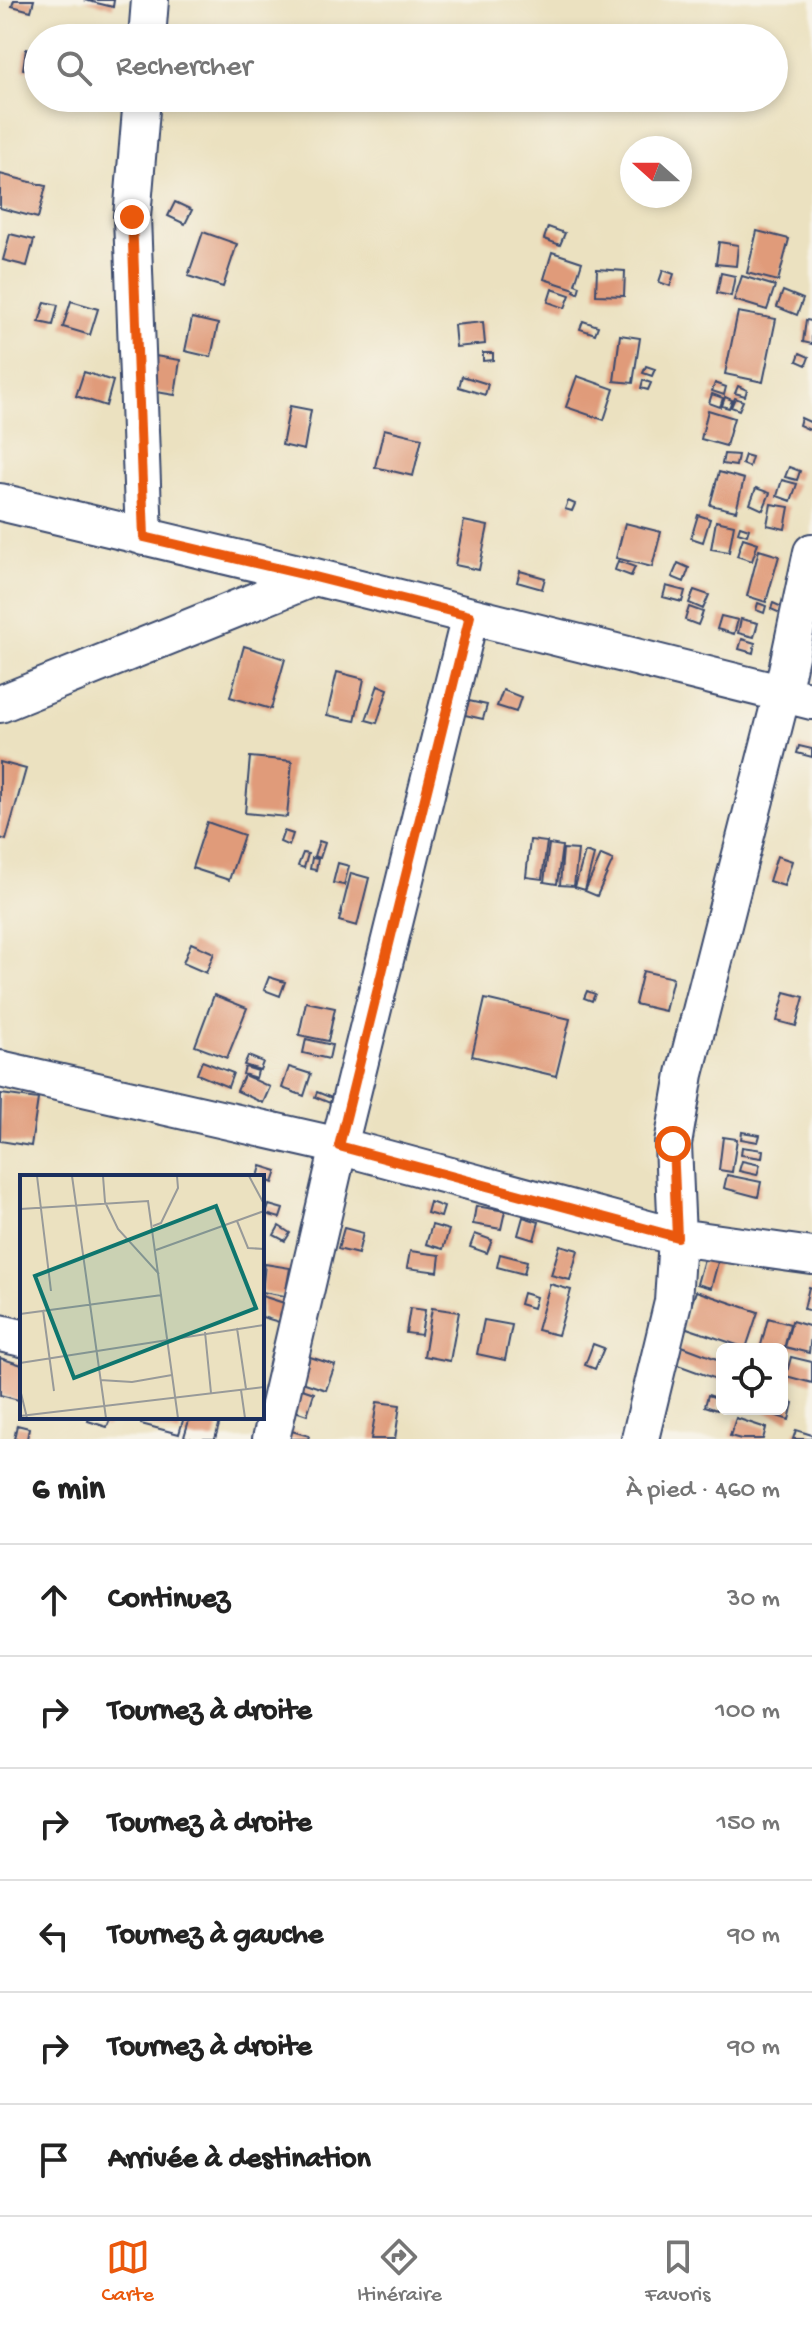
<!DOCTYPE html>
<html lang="fr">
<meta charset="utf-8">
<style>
:root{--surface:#fff;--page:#f2f2f2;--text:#222;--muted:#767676;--line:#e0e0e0;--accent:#ea580c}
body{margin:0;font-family:"Gochi Hand",sans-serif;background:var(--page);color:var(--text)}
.controls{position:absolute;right:24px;bottom:24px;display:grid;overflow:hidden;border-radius:12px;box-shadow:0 4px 12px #0003}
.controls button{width:72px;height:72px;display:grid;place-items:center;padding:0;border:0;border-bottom:2px solid var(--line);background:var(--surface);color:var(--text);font:40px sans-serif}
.compass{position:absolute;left:620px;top:136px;width:72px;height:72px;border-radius:50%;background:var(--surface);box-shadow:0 4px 12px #0003;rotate:291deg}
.stop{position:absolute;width:24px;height:24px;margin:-18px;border:6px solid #ea580c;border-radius:50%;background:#fff}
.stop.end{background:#ea580c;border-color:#fff;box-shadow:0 2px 8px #0008}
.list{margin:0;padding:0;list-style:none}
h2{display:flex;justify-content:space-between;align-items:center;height:104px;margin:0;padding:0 32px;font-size:34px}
h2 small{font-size:26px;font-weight:400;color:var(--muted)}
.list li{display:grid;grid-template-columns:52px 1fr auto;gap:24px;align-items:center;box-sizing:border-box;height:112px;padding:0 32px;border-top:2px solid var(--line)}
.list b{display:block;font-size:30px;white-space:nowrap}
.list em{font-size:26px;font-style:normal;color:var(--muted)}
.icon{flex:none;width:44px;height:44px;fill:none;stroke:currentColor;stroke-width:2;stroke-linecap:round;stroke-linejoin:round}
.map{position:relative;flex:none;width:812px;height:1439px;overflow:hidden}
.search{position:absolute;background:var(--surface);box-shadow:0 4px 12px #0003;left:24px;right:24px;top:24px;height:88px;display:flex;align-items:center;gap:20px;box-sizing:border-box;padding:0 28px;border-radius:44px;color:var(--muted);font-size:30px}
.sheet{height:776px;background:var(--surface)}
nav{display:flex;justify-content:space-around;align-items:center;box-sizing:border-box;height:112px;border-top:2px solid var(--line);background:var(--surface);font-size:22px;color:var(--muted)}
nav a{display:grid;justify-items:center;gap:4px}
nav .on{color:var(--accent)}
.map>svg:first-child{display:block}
.building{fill:#e09b7a}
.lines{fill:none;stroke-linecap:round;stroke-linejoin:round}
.minor-casing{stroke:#3a4a6d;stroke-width:40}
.minor{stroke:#fff;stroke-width:36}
.route{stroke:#ea580c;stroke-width:10}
.inset-road{fill:none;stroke:#989a99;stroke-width:2}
.view{fill:#0f766e;fill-opacity:0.15;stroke:#0f766e;stroke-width:4}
.inset-edge{fill:none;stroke:#1b2f5e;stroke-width:4}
</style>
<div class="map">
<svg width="812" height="1439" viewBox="0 0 812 1439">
<rect width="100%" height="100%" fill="#f7f3e8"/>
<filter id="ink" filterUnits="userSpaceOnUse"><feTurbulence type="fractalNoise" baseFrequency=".0125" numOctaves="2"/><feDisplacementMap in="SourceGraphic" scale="16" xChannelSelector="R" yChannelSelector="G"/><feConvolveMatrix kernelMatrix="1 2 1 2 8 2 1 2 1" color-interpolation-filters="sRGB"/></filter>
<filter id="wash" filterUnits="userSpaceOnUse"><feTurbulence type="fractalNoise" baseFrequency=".006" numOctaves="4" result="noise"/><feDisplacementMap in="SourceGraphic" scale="32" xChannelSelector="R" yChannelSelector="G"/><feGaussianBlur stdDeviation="1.8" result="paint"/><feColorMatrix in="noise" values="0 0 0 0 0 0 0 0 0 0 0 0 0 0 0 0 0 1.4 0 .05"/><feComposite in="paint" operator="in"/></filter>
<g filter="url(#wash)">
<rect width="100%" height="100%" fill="#ebe1c0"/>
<g id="blocks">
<!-- building -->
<path class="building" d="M14 0H34L31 11 12 6Z
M84 0H114L113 7Z
M263 30 283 32V38H262Z
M26 49 38 50 36 71 23 69Z
M0 174 46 186 38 218 0 208Z
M175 202 192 210 185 224 168 216Z
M548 227 565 233 560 245 544 239Z
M757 231 789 239 778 281 747 273Z
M203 232 237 244 223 287 188 276Z
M10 234 34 240 27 266 3 260Z
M719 242 738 245 736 266 716 264Z
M552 252 582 262 575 284 580 286 578 293 574 291 575 289 544 279Z
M597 269 625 271 624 296 596 295Z
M663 270 674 274 670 286 659 282Z
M721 273 735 276 731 296 717 293Z
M742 276 775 286 767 310 734 300Z
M552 289 570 295 565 308 548 302Z
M783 291 803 299 797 315 777 307Z
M71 301 98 309 90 335 63 327Z
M45 302 58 305 53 325 39 322Z
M738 312 776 319 763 382 725 374Z
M192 318 218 324 211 357 185 351Z
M806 320 812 321V344L803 342Z
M583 321 598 326 595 334 580 329Z
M483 322 485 344 456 347 454 325Z
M620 335 640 338 633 383 614 381Z
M483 353H493V360L483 361Z
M800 353 809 357 806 365 797 361Z
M149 355 180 360 175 395 144 390Z
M646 366 655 369 652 376 643 373Z
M84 372 113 381 106 406 76 396Z
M462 376 488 384 485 395 459 387Z
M577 376 614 389 604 420 566 407Z
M643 380 651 383 648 390 641 388Z
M715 383 726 387 724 395 712 391Z
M738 386 747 390 745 396 735 393Z
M712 394 723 398 720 407 709 403Z
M725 397 732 400 729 408 722 406Z
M735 398 743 401 739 410 731 407Z
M290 406 311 410 304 450 282 445Z
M708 410 734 418 726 446 701 439Z
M801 418 812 423V431L799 425Z
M384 429 422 438 413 476 375 467Z
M724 454 738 455 736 466 722 464Z
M745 455 752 457 749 467 742 464Z
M789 467 800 471 797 480 785 477Z
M719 472 744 479 736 511 710 505Z
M782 480 797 484 791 501 777 496Z
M756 488 770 493 763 510 750 504Z
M568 501 575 504 572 511 565 509Z
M771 504 789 507 785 529 767 525Z
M698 515 710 519 703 542 691 538Z
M464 521 488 526 479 570 455 565Z
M716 521 734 525 729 552 711 549Z
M625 523 661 532 652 567 616 558Z
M740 526 749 529 747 535 738 532Z
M743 538 758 543 752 561 737 556Z
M759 550 779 556 766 602 747 596Z
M618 561 635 567 631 576 615 570Z
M678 563 689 568 684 582 672 577Z
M520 571 545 578 542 589 517 582Z
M666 586 685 591 682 602 663 597Z
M694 590 709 595 703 609 689 603Z
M758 603 766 606 764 613 756 610Z
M773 603 782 607 780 613 771 609Z
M689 607 703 612 698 625 685 620Z
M721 616 738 620 734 634 717 629Z
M741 619 758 623 754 637 738 633Z
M742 639 755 643 753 653 739 649Z
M244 646 285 659 271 709 230 697Z
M337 672 364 679 355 721 327 715Z
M378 685 388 689 377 723 366 720Z
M503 690 521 697 516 712 497 706Z
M469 701 487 705 483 719 465 715Z
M799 746 812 749V757L797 753Z
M250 757 292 761 287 817 245 813Z
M0 762 26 769 6 840 0 838Z
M207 822 244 835 229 880 192 868Z
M284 831 293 834 289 846 280 842Z
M530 840 547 842 542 879 526 877Z
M319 841 325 843 320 858 314 856Z
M549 844 562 846 557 884 544 882Z
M563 849 578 850 574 886 560 885Z
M585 852 594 855 585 890 575 887Z
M303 853 308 854 304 868 298 866Z
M601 855 613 860 597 896 585 891Z
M777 856 792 861 784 886 769 881Z
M312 858 318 859 316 870 310 869Z
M338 863 349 866 344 885 333 883Z
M351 873 369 878 357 926 339 921Z
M191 943 214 953 206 973 183 963Z
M643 971 673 978 665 1011 635 1004Z
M269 977 285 982 280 996 264 990Z
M587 991 595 994 592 1001 584 998Z
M785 992 804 997 796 1026 777 1021Z
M214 995 247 1008 227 1058 195 1046Z
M485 999 570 1019 556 1076 472 1056Z
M306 1002 335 1008 328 1041 299 1035Z
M306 1039 332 1045 329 1059 303 1053Z
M248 1056 263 1062 260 1070 244 1065Z
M202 1061 233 1073 228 1087 197 1074Z
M245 1067 258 1071 256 1078 243 1074Z
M289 1067 311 1074 304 1096 282 1088Z
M244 1075 270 1087 263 1103 237 1091Z
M317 1092 332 1098 330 1103 315 1097Z
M1 1094 38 1099 31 1146 0 1141Z
M742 1132 760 1135 758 1142 741 1139Z
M723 1137 737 1139 732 1172 719 1170Z
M742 1147 763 1150 762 1158 741 1155Z
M742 1161 760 1165 757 1175 739 1171Z
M261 1166 277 1171 273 1183 258 1177Z
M727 1175 761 1182 758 1197 724 1188Z
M430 1202 444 1207 441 1217 427 1213Z
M269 1205 283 1209 280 1218 266 1214Z
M476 1206 505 1211 501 1229 473 1224Z
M523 1217 539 1222 534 1240 518 1235Z
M432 1225 449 1230 443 1249 426 1244Z
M279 1226 290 1233 285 1241 274 1235Z
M344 1228 363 1233 358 1254 338 1249Z
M475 1234 492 1240 487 1253 470 1247Z
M560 1245 578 1250 570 1280 551 1275Z
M410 1251 440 1255 438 1272 407 1268Z
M500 1254 527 1261 524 1274 497 1267Z
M704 1259 718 1262 711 1288 697 1284Z
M265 1264 290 1268 285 1296 262 1292Z
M550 1284 571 1290 558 1335 537 1330Z
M809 1287 812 1288V1311L804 1309Z
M696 1291 758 1312 746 1348 684 1327Z
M523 1293 536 1297 533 1308 520 1304Z
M262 1296 284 1303 279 1322 262 1317Z
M410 1308 425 1310 421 1335 406 1333Z
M432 1308 459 1312 450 1361 424 1356Z
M768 1318 790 1324 784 1349H760Z
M484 1320 512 1325 505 1360 477 1354Z
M792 1321 812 1327 809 1353 785 1347Z
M593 1344 604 1348 595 1369 585 1365Z
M682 1346 722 1361V1381L675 1364Z
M310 1357 335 1365 326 1390 302 1382Z
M791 1357 812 1362V1383L786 1376Z
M0 1358 22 1365V1401L0 1395Z
M299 1388 314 1393 307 1415 292 1410Z
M708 1395 720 1399 717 1410 705 1406Z
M782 1400 793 1403 789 1420 765 1412 766 1409H782Z
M377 1402 400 1405 395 1439H371Z
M89 1417H111L107 1427 88 1421Z
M142 1417H184L179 1434 141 1424Z
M190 1417 221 1418 215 1439H192L184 1437Z
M736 1418 766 1428 763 1439H741L730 1436Z
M17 1425 29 1428 27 1439H14Z
M288 1430 309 1436 308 1439H286Z
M796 1430 812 1435V1439H793Z"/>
</g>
</g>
<g filter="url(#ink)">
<use href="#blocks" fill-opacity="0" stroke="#3a4a6d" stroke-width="2"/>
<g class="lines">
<!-- minor casing -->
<g class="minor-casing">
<path id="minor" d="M147 38 150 0
M142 98 132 217 144 537
M0 502 315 577 812 701
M0 704 315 577
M0 1069 339 1146 677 1237 812 1256
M0 1333 22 1338
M271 1439 339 1146 470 616
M640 1439 673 1302 677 1237 673 1144 685 1074 782 694 812 552"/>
</g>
<!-- minor -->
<use href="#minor" class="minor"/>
</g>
</g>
<g class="lines" filter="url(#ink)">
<!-- route -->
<path class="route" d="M132 217 144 537 315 577 470 616 339 1146 677 1237 673 1144"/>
</g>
<!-- overview -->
<g transform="translate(20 1175)">
<rect width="244" height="244" fill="#ebe1c0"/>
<path class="inset-road" d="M17 1 31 116M52 1 86 243M83 1 85 27 98 54 139 99M229 1 244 29M0 34 128 26 158 243M217 46 228 73 244 74M133 51 141 48 158 13 157 1M136 75 244 36M23 135 34 216M0 139 142 120M217 153 226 214M185 157 191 218M0 188 244 150M80 205 112 207 152 200M0 214 7 243M221 215 225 243M0 241 244 212"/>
<path class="view" d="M196 31 236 133 54 203 15 101Z"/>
<rect width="244" height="244" class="inset-edge"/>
</g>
</svg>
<div class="controls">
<button><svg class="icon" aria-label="locate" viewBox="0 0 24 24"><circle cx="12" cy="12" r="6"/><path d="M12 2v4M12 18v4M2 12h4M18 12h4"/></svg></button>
</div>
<svg class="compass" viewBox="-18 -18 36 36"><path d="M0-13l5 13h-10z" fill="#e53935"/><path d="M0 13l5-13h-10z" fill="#767676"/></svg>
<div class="stop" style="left:673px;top:1144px"></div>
<div class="stop end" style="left:132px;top:217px"></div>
<div class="search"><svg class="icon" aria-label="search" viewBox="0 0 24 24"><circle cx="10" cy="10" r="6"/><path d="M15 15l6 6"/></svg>Rechercher</div>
</div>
<section class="sheet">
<h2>6 min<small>À pied · 460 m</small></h2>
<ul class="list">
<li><svg class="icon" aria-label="ahead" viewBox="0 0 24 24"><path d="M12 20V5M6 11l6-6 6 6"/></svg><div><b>Continuez</b></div><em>30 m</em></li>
<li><svg class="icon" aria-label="right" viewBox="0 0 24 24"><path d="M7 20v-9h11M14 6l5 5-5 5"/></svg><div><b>Tournez à droite</b></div><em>100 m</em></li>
<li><svg class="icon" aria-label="right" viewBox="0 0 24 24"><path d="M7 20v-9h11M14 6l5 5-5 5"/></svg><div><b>Tournez à droite</b></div><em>150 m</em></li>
<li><svg class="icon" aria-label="left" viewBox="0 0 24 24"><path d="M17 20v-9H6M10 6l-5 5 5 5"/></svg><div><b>Tournez à gauche</b></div><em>90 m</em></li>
<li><svg class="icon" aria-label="right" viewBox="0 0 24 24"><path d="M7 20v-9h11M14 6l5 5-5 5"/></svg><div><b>Tournez à droite</b></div><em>90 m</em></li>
<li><svg class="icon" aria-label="arrive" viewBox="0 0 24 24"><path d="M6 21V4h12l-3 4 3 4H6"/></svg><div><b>Arrivée à destination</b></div></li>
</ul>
</section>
<nav>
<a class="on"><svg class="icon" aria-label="map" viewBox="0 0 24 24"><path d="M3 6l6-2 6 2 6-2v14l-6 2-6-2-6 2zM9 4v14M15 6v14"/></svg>Carte</a>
<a><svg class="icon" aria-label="directions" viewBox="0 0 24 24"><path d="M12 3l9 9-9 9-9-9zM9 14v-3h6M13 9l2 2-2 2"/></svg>Itinéraire</a>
<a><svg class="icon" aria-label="saved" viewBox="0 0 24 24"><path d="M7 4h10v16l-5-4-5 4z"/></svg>Favoris</a>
</nav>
